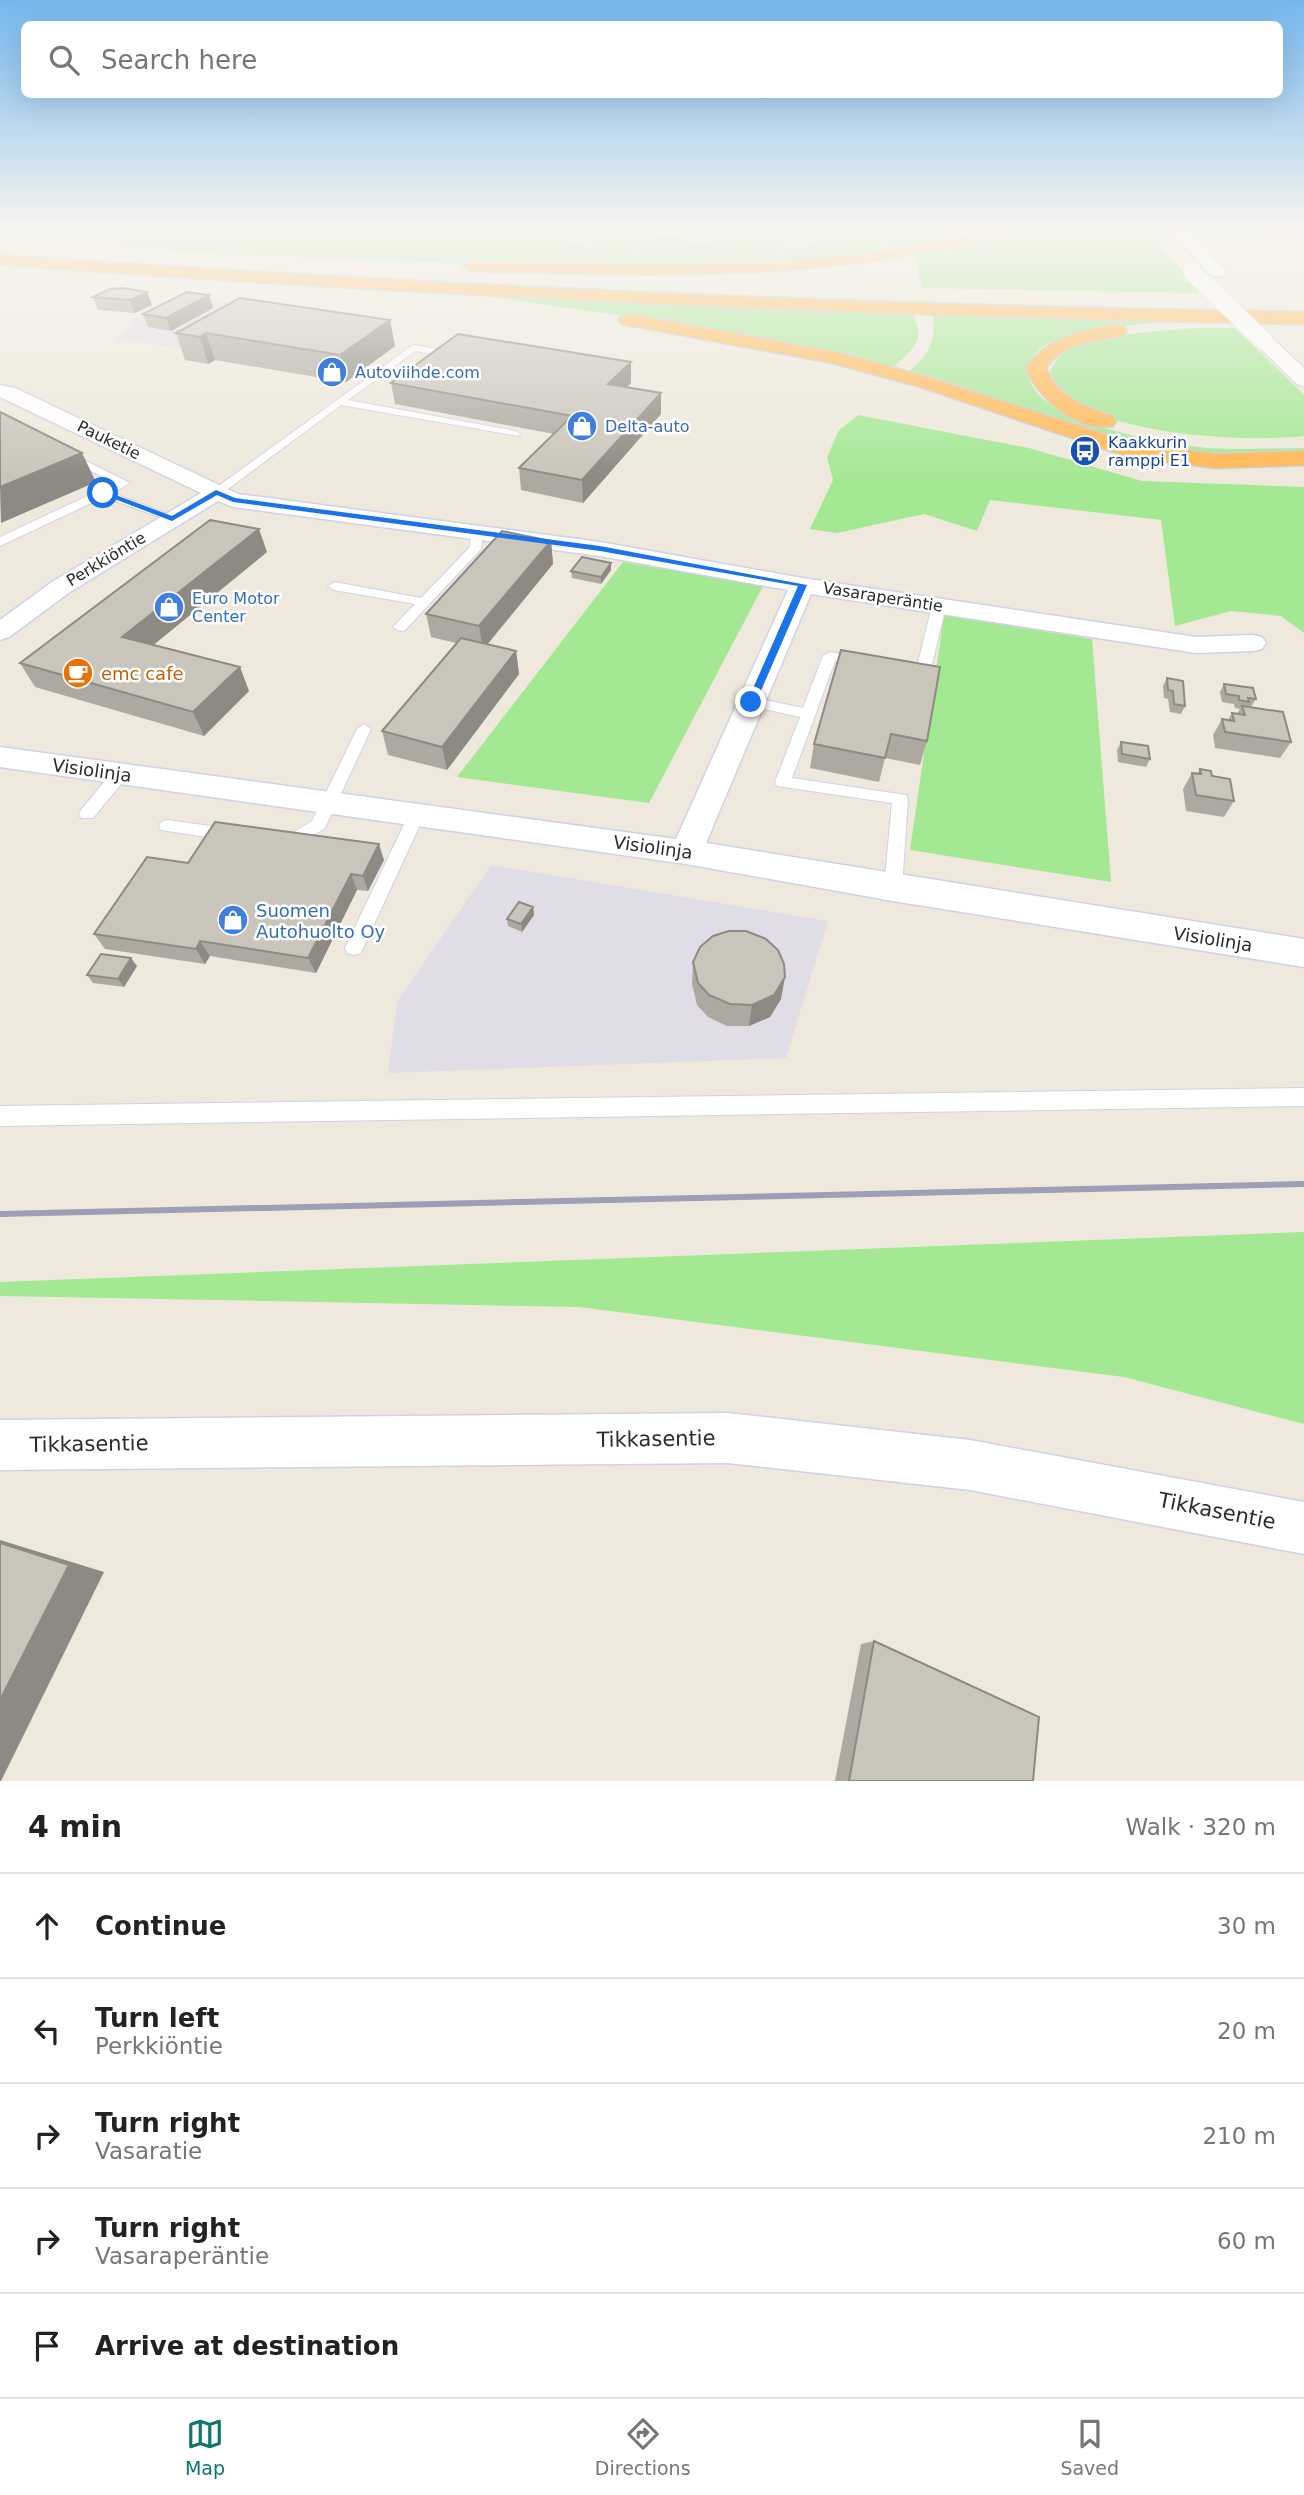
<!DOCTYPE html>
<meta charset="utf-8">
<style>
:root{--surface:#fff;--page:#f6f6f6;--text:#222;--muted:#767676;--line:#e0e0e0;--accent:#0f766e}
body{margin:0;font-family:"DejaVu Sans",sans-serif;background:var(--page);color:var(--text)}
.stop{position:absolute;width:21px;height:21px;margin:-16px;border:5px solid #1a73e8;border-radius:50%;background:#fff}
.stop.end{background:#1a73e8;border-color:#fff;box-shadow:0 2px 7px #0008}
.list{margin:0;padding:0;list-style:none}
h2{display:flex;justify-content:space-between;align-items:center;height:91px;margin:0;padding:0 28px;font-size:30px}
h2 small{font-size:23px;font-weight:400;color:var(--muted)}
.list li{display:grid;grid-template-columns:46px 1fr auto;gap:21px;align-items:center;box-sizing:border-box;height:105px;padding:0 28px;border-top:2px solid var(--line)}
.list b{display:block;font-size:26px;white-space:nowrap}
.list p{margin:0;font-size:23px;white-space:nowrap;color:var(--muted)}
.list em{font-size:23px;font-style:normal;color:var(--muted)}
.icon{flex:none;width:38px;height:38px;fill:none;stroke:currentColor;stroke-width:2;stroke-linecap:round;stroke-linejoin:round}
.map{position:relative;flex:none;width:1304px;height:1781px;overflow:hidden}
.search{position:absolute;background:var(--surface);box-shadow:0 7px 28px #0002;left:21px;right:21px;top:21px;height:77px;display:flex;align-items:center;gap:18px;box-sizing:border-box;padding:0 24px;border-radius:10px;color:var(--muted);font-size:26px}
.sheet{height:616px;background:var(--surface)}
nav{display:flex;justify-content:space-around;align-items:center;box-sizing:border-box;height:98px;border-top:2px solid var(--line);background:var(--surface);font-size:19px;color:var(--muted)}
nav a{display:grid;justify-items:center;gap:4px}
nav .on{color:var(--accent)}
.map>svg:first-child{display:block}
.industrial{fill:#e0dde6}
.green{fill:#a4e894}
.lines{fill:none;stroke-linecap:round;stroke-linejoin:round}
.service-casing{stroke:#d1d1e4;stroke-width:2}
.minor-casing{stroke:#d1d1e4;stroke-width:3}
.secondary-casing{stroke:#d1d1e4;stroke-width:3}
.motorway-casing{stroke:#ccc;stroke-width:3}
.service{fill:#fff;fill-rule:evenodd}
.minor{fill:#fff;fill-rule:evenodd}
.secondary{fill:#fff;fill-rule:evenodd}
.motorway{fill:#ffb855;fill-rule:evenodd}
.rail{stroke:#9e9eb6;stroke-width:6}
.secondary-bridge-casing{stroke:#d1d1e4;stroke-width:19;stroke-linecap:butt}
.secondary-bridge{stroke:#fff;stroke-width:18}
.wall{fill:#ada9a1}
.shaded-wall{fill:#8d8a83}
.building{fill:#c9c5bb;stroke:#8d8a83;stroke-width:2}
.route{fill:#1a73e8}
.labels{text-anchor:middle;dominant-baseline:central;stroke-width:5;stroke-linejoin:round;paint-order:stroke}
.far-shop-label{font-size:16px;fill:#366cbe;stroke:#fff;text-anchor:start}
.far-street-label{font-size:16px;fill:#2b2b2b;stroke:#fff}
.far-transit-label{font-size:16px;fill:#164399;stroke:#fff;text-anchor:start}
.food-label{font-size:18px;fill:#c56008;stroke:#fff;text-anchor:start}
.street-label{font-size:18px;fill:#2b2b2b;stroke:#fff}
.shop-label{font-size:18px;fill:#366cbe;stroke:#fff;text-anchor:start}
.near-street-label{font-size:21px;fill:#2b2b2b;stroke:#fff}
</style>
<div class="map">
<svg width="1304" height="1781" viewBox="0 0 1304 1781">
<rect width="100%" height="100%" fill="#eee9dc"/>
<!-- industrial -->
<path class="industrial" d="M177 296 260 306 185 349 114 339 132 327 127 323Z
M491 865 828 921 786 1058 388 1073 397 1002Z"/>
<!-- green -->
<path class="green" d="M142 228H333L361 233 399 236 534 237 595 246 641 249 694 242 780 249 843 237 883 238 879 245 881 248 878 249 880 255 729 265H507L216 254 107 245Z
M343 228 532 232 519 236 383 233Z
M855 228H912L889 234H842L778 247 696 240 641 247H619L535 235 542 232 773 238Z
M921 228H996L904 252 887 245 896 237Z
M1022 228H1144L1202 293 922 288 915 257 957 248Z
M485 296 914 315C925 344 913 348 893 368L705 328Z
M933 316 1183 321C1146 324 1071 327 1041 348 1036 351 1032 360 1028 365 1028 370 1028 377 1030 381 1045 424 1166 444 1207 448 1239 450 1272 448 1304 448V452L1206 453 1168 450 1116 439 909 371C930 354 935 343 933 316Z
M1198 328H1235L1304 395V436C1250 443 1064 436 1050 371 1053 367 1056 360 1059 357 1084 333 1164 331 1198 328Z
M858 415 1029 448 1142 481 1304 487V633L1281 616 1231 611 1175 626 1161 520 990 500 977 531 924 514 837 533 810 529 833 480 827 457 839 430Z
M623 562 763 586 649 803 457 777Z
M944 615 1092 639 1111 882 910 850Z
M1304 1232V1424L1124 1377 579 1307 0 1296V1282Z"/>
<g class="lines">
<!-- service casing -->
<g class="service-casing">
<path id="service" d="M819 228H839L789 236 785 234Z
M413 345 449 351 455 348 460 351 450 357 415 351 348 400 515 431 520 434 519 436 341 405 221 494H213V490Z
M68 452 130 483 113 493 178 518 168 520 104 497 0 546V537L115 483 64 457 63 455Z
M473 529 483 532 481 549 405 630 400 631 393 627 415 604 334 590 328 586 334 582 421 598 469 548Z
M939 602 946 606 930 672 923 676 902 672V666L917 667 932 606Z
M830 652 862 657 869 661 862 665 835 661 792 778 906 795 908 799 902 888 899 893H887L884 888 892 803 777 786 775 782 800 717 747 705 745 702 752 697 803 708 823 656Z
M364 724 371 729 325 828 303 842 275 843 273 839 275 835 294 832 312 821 357 729Z
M120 769 126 770 128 774 126 778 93 818H81L79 814 81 810 114 770Z
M417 808 425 814 363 948 361 953 354 955 347 953 345 948 409 814Z
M167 820 233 829 241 835 233 841 161 830 159 826 161 822Z
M1304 1088V1106L0 1126V1106Z"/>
</g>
<!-- minor casing -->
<g class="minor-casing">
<path id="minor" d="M476 228 789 230 796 234 789 238 483 232Z
M0 385 15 388 238 494 600 542 802 578 1196 637 1253 635 1262 637 1266 643 1262 649 1253 651 1196 653 811 594 706 843 1304 939V967L893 901 686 864 0 767V747L676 839 788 590 600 556 233 507 218 501 70 592 9 637 0 640V620L52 582 201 493 0 397Z
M728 1413 970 1440 1304 1502V1554L970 1490 728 1463 0 1470V1420Z"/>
</g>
<!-- secondary casing -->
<g class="secondary-casing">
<path id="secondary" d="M1168 228H1185L1223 268 1226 272 1223 276H1211Z
M1264 335 1271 337 1304 368V386L1297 384 1257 345 1254 341 1257 337Z"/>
</g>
<!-- motorway casing -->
<g class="motorway-casing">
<path id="motorway" d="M992 228H1017L1015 231C839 283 653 276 472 271L463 266 472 261C642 265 827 275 992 228Z
M1186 228 1177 234 1169 229 1170 228Z
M0 255C434 285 869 306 1304 312V324C869 317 434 296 0 265Z
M629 314 841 353 931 378 1132 443 1216 454 1304 451V465L1216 468 1129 457 917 386 832 363 622 324 619 320 622 316Z
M1117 325 1124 327 1127 331 1124 335C1095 342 1065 341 1046 368 1057 396 1086 408 1113 416L1116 421 1113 426C1080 434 1036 397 1026 368 1048 336 1080 331 1117 325Z"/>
</g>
<!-- service -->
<use href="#service" class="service"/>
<!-- minor -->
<use href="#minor" class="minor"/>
<!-- secondary -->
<use href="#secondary" class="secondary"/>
<!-- motorway -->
<use href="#motorway" class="motorway"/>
<!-- rail -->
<path class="rail" d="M0 1214 1304 1184"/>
<!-- secondary-bridge casing -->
<g class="secondary-bridge-casing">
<path id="secondary-bridge" d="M1192 272 1264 341"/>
</g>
<!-- secondary-bridge -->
<use href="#secondary-bridge" class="secondary-bridge"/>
</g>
<!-- wall -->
<path class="wall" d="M147 292 152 305 135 313 98 310 93 297Z
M209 295 213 308 171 331 148 327 143 314Z
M240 298 395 346 346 382 215 360 208 364 185 360 176 333Z
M631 362V383L627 387 661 393V414L583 503 521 490 519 468 554 434 395 404 391 383Z
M551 541 553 564 488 644 516 651 519 674 447 770 388 755 382 731 456 643 431 637 426 614Z
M267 552 153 645 249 691 204 736 35 687 20 663Z
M611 570 601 584 572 578 571 571Z
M841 650 927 741 920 765 885 758 879 782 810 768 814 744Z
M1167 678 1185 706 1181 714 1170 712 1168 699 1164 698 1163 686Z
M1224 684 1256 699 1251 707 1291 742 1280 758 1215 748 1213 735 1222 719 1228 720 1232 713 1237 714 1240 709 1235 708 1234 704 1222 702 1220 692Z
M1121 742 1150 759 1146 767 1118 762 1117 750Z
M1200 769 1212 776 1234 801 1224 817 1186 811 1183 789 1192 773 1197 774Z
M384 860 368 891 357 890 316 973 210 956 205 964 105 949 94 934 188 863Z
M533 907 534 915 522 932 508 926 507 919Z
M693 962 781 999 770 1017 749 1026H727L708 1017 697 1005 692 984Z
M137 966 124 987 93 983 87 975Z
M874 1641 1033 1781H835L861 1644Z"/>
<!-- shaded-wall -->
<path class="shaded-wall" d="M147 292 152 305 135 313 130 300Z
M209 295 213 308 171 331 166 318Z
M390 320 395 346 346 382 340 355Z
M206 333 215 360 208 364 200 337Z
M631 362V383L609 405 608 384Z
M661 393V414L583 503 582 480Z
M82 453 96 482 1 523 0 487Z
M259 529 267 552 134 661 122 637Z
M551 541 553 564 483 649 479 626Z
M611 563V570L601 584V577Z
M516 651 519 674 447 770 442 747Z
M240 667 249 691 204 736 193 712Z
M379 844 384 860 368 891 363 876Z
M351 874 357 890 316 973 308 958Z
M533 907 534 915 522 932 521 924Z
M200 941 210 956 205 964 196 949Z
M131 958 137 966 124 987 118 979Z
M785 977 781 999 770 1017 749 1026 752 1005Z
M0 1540 104 1572 1 1781H0Z"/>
<!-- building -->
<path class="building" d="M123 288 147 292 130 300 93 297 110 289Z
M187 292 209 295 166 318 143 314Z
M240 298 390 320 340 355 206 333 200 337 176 333Z
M458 334 631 362 608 384 661 393 582 480 519 468 572 416 391 383Z
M0 412 82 453 0 487Z
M210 520 259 529 122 637 240 667 193 712 20 663Z
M502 531 551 541 479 626 426 614Z
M582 557 611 563 601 577 571 571Z
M461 638 516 651 442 747 382 731Z
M841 650 940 667 927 741 891 734 885 758 814 744Z
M1167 678 1183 681 1185 706 1174 704 1173 691 1168 690Z
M1224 684 1253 688 1256 699 1248 698 1249 702 1239 700V696L1226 694Z
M1242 706 1283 712 1291 742 1225 732 1222 719 1234 721 1232 713 1245 715Z
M1121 742 1148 746 1150 759 1122 754Z
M1200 769 1211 771 1212 776 1230 779 1234 801 1196 795 1192 773 1201 774Z
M215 822 379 844 363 876 351 874 308 958 200 941 196 949 94 934 147 857 188 863Z
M519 902 533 907 521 924 507 919Z
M729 931H746L766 939 778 950 784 964 785 977 774 995 752 1005 730 1004 709 995 698 983 693 962 700 947 713 936Z
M101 954 131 958 118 979 87 975Z
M0 1543 69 1565 0 1700Z
M874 1641 1039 1717 1033 1781H849Z"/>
<!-- sky -->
<linearGradient id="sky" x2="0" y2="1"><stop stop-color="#74b7ee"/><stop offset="0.48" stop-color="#f7f5ef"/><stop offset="1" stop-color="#f7f5ef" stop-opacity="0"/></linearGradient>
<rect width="1304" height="477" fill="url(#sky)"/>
<!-- route -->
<path class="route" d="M216 490 235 498 600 546 807 585 756 702 751 705 747 702 798 586 600 551 233 502 217 495 172 521 99 493 105 491 172 516Z"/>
<!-- icons -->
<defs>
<g id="shop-disc" transform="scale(1.575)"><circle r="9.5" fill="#3f7fe0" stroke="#fff"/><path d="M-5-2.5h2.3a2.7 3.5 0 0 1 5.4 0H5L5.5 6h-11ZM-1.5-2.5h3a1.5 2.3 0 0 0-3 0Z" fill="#fff"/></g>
<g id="bus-disc" transform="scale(1.575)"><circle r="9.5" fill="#1a4fb4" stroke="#fff"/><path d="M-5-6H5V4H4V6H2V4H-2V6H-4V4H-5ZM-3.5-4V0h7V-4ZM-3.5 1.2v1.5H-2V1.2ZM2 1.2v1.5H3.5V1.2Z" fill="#fff"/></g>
<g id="cafe-disc" transform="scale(1.575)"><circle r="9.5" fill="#e8710a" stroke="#fff"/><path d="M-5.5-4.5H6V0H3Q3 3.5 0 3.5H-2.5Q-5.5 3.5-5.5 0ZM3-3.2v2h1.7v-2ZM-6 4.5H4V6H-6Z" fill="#fff"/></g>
</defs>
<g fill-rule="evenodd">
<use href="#shop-disc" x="332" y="372"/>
<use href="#shop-disc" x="582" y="426"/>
<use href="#bus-disc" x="1085" y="451"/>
<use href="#shop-disc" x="169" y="607"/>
<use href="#cafe-disc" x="78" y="673"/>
<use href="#shop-disc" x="233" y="920"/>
</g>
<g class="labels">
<!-- far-shop labels -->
<g class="far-shop-label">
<text x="355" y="372">Autoviihde.com</text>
<text x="605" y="426">Delta-auto</text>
<text x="192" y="598">Euro Motor<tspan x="192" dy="18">Center</tspan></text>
</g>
<!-- far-street labels -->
<g class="far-street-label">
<text transform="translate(109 440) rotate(26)">Pauketie</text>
<text transform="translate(106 559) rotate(-31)">Perkkiöntie</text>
<text transform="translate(883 597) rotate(9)">Vasaraperäntie</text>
</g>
<!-- far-transit labels -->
<g class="far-transit-label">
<text x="1108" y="442">Kaakkurin<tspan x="1108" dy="18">ramppi E1</tspan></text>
</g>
<!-- food labels -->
<g class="food-label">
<text x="101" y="673">emc cafe</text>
</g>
<!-- street labels -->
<g class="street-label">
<text transform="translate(92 770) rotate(8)">Visiolinja</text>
<text transform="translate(653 847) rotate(8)">Visiolinja</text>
<text transform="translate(1213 939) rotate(9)">Visiolinja</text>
</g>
<!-- shop labels -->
<g class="shop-label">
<text x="256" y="910">Suomen<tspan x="256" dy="21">Autohuolto Oy</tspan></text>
</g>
<!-- near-street labels -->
<g class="near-street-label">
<text transform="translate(656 1439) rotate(-1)">Tikkasentie</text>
<text transform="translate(89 1444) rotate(-1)">Tikkasentie</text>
<text transform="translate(1217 1511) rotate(11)">Tikkasentie</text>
</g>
</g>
</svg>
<div class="stop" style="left:103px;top:493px"></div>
<div class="stop end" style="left:751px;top:702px"></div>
<div class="search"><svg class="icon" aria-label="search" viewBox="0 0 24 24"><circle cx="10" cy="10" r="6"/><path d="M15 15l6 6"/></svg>Search here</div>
</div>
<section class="sheet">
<h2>4 min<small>Walk · 320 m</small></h2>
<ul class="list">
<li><svg class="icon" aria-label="ahead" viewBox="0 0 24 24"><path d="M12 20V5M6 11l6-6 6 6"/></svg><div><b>Continue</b></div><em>30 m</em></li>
<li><svg class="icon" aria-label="left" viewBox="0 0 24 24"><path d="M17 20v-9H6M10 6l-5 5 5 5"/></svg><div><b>Turn left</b><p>Perkkiöntie</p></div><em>20 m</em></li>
<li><svg class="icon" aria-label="right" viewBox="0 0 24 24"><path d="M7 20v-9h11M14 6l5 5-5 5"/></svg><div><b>Turn right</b><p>Vasaratie</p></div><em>210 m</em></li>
<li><svg class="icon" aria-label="right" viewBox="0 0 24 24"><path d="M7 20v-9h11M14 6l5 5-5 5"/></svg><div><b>Turn right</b><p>Vasaraperäntie</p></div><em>60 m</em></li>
<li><svg class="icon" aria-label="arrive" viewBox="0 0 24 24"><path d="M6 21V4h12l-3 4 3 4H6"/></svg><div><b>Arrive at destination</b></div></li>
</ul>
</section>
<nav>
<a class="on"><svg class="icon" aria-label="map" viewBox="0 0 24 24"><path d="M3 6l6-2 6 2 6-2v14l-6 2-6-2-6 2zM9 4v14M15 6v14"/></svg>Map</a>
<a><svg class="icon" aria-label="directions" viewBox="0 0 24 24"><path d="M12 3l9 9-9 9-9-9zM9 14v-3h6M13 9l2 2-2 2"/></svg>Directions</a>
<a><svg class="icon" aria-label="saved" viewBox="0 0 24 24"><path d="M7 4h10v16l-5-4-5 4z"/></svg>Saved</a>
</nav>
